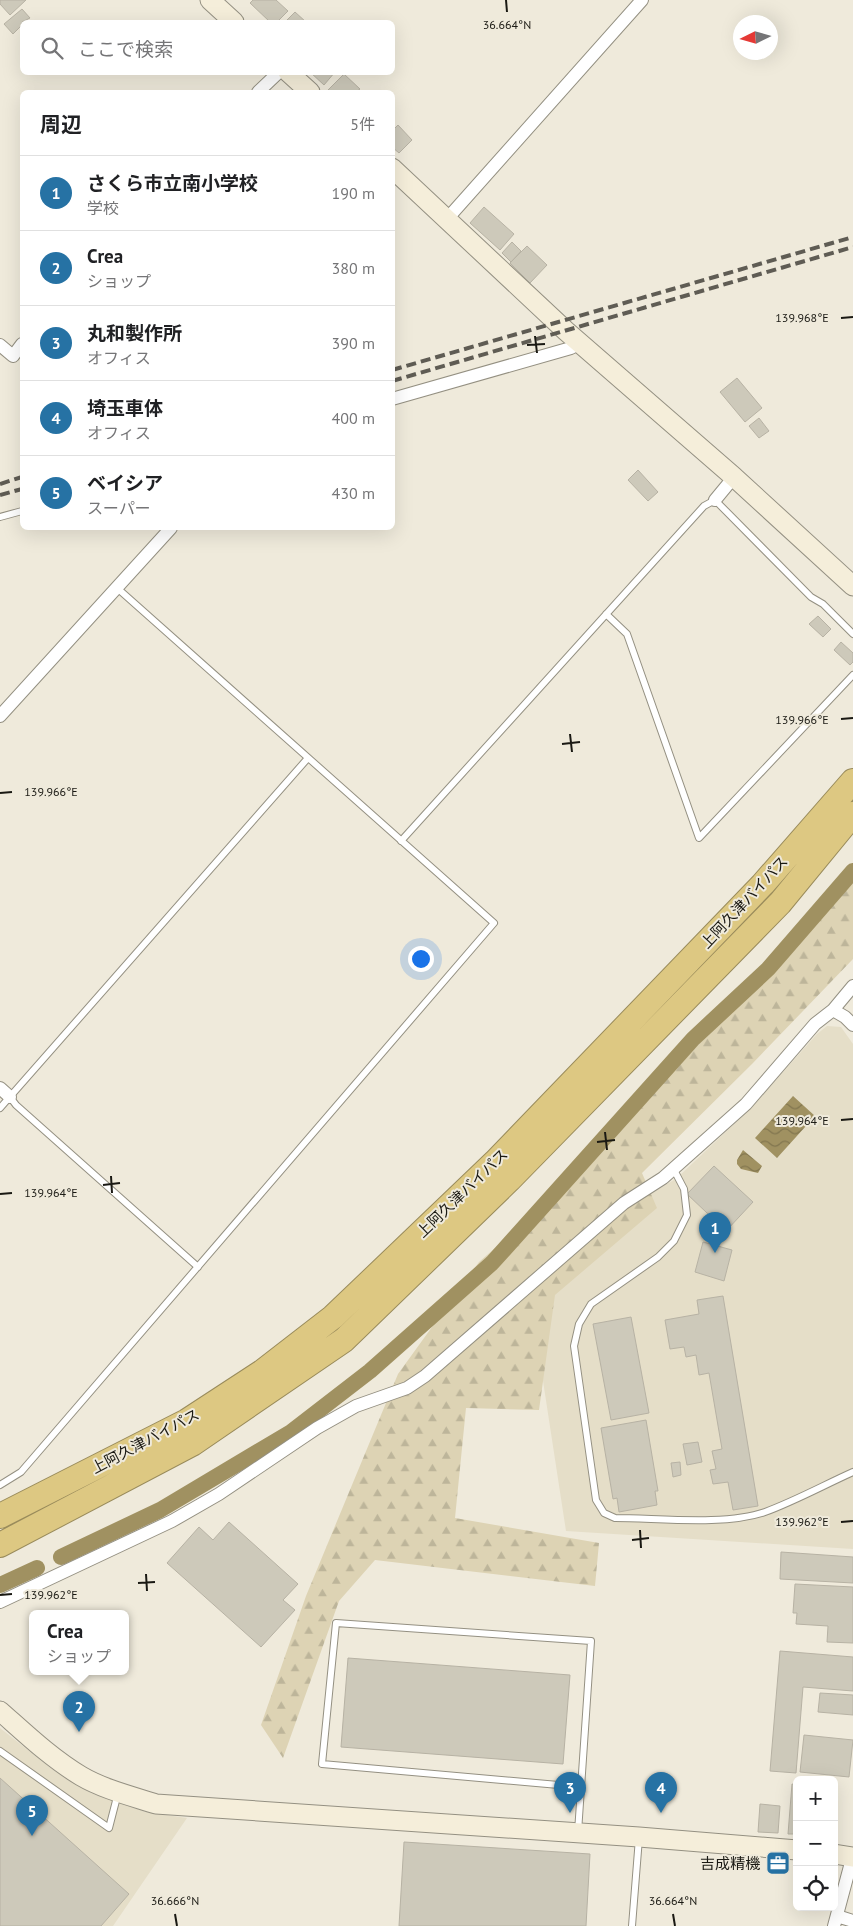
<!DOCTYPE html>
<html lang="ja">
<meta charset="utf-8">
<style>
:root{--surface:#fff;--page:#f6f6f6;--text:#202124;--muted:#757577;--line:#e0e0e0;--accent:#2672a4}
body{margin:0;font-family:"PT Sans","Noto Sans JP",sans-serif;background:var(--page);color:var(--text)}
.controls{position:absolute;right:15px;bottom:15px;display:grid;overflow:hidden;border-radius:8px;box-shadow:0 5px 20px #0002}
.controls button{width:45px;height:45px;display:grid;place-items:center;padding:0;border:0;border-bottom:1px solid var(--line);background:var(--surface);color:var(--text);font:25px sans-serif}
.compass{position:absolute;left:733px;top:15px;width:45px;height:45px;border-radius:50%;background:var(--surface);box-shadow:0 5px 20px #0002;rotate:265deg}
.you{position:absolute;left:420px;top:958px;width:18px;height:18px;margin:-12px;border:4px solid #fff;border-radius:50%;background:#1a73e8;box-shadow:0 0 0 8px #1a73e833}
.badge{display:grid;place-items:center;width:32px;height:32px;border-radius:50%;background:var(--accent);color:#fff;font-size:16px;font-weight:700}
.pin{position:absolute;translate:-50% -41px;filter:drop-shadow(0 1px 2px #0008)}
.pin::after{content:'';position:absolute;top:26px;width:18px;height:15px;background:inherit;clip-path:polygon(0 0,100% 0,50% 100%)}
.popup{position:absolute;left:29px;top:1610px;width:100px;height:65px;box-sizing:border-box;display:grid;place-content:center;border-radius:8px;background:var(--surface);filter:drop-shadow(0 1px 4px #0005);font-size:16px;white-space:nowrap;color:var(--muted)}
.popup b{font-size:19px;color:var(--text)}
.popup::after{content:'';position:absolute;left:50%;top:100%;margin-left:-10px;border:10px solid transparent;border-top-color:var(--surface)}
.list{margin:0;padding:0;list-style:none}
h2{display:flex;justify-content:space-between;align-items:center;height:65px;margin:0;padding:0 20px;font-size:21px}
h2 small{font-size:16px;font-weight:400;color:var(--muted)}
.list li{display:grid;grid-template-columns:32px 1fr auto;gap:15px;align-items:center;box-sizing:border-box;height:75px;padding:0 20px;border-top:1px solid var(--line)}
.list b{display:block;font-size:19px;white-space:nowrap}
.list p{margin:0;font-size:16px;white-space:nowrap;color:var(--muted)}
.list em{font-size:16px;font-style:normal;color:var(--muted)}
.icon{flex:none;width:28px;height:28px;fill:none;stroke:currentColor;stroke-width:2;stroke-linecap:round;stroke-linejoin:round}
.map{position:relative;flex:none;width:853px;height:1926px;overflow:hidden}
.search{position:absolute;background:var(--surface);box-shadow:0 5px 20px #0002;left:20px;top:20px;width:375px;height:55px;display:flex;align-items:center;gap:12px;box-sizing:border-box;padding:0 18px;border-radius:8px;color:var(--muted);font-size:19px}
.panel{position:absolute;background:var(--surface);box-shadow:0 5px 20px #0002;left:20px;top:90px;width:375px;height:440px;border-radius:8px}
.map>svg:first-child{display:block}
.built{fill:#e5dec8}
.forest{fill:url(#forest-firs)}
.water{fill:url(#water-waves)}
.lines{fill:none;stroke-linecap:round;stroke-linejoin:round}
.canal{stroke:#a09161;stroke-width:16}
.building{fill:#cdc9ba;stroke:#b7b2a4}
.lane-casing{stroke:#949082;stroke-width:8}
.street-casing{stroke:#949082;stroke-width:14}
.secondary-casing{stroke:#949082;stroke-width:21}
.highway-casing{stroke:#998b5b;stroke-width:26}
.lane{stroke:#fff;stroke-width:6}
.street{stroke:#fff;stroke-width:12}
.secondary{stroke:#f5eeda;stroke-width:19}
.highway{stroke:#ddc882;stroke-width:24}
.rail{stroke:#5f5c54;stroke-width:4;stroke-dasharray:10 5;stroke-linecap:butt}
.ticks{fill:none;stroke:#1a1913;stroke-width:2}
.labels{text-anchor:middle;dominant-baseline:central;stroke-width:4;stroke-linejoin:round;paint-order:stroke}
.street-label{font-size:15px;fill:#1a1913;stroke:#efeadb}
.poi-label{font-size:15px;fill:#1a1913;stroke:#efeadb;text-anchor:end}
.ticks-label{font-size:12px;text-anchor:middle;fill:#1a1913;stroke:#efeadb;stroke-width:4;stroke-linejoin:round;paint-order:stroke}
</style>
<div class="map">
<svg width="853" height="1926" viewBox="0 0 853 1926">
<defs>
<pattern id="forest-firs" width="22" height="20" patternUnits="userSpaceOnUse" patternTransform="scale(1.25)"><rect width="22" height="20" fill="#ddd3b4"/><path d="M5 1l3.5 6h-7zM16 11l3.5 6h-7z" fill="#bdb59a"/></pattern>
<pattern id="water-waves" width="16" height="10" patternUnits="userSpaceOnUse" patternTransform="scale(1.25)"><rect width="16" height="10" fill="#a09161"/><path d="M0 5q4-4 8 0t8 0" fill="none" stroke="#82764f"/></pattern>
</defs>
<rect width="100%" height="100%" fill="#efeadb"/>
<!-- built -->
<path class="built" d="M827 1026 841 1027 853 1044V1549L566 1531 530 1296 624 1210 677 1178 751 1108 817 1034Z
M0 1728 52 1769 91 1793 146 1812 187 1818 113 1926H0Z"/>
<!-- forest -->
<path class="forest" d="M853 880V959L752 1064 642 1173 657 1208 555 1295 539 1410 466 1408 455 1518 599 1543 595 1586 375 1560 339 1601 283 1758 261 1725 306 1596 398 1374 479 1262 567 1185Z"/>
<!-- water -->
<path class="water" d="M793 1096 815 1116 777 1158 755 1138Z
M743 1150 762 1166 758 1173 741 1169 737 1164V1160Z"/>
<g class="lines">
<!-- canal -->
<path class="canal" d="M61 1557 160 1510 291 1432 370 1371 492 1263 693 1039 768 969 853 871
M0 1585 37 1568"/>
</g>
<!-- building -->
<path class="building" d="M0 0H26L10 15 0 4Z
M253 0H276L288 11 277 22H270L250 3Z
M22 9 30 18 22 22V25L13 34 4 24Z
M295 12 306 22H285Z
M310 72H335L324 85Z
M344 74 360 89 356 92H331L328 90Z
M398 125 412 140 399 153 392 147V131Z
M484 207 514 234 500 250 470 223Z
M512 242 521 251 511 262 502 253Z
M527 246 547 265 530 283 510 263Z
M737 378 762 408 745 422 720 392Z
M759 418 769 431 759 438 749 426Z
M638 470 658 492 648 501 628 480Z
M818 616 831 629 823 637 809 624Z
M841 642 853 653V662L850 665 834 650Z
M714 1166 753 1202 726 1231 687 1194Z
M703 1242 732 1250 724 1281 695 1272Z
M723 1296 758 1506 733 1510 728 1482 713 1484 710 1470 716 1469 712 1451 722 1449 709 1373 699 1375 696 1355 686 1357 684 1347 670 1349 665 1320 699 1314 697 1300Z
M631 1317 649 1413 611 1420 593 1324Z
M646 1420 658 1491H655L657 1505 619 1512 617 1498 613 1499 601 1428Z
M698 1442 702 1462 687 1465 683 1444Z
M680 1462 681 1475 673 1477 671 1463Z
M229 1522 298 1584 283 1600 295 1610 261 1647 167 1563 199 1527 213 1540Z
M781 1552 853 1557V1583L780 1579Z
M795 1584 853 1587V1643L827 1642 828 1626 796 1624 797 1613H793Z
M780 1651 853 1657V1691L803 1687 796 1773 770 1771Z
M348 1658 570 1675 563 1764 341 1747Z
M820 1693 853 1695V1715L818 1712Z
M804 1735 853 1740 849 1777 800 1772Z
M0 1778 129 1894 101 1926H0Z
M792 1784 797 1785V1834H788Z
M760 1804 780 1806 778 1833 758 1832Z
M404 1842 590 1854 586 1926H399Z"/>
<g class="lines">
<!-- lane casing -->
<g class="lane-casing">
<path id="lane" d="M0 517 22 511
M606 614 627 634 699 838 853 675
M401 841 704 506 715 500 811 597 823 604 853 634
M10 1097 16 1105 198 1267
M0 1108 308 758
M673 1168 684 1189 687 1215 674 1241 658 1257 591 1304 579 1324 574 1346 596 1500 604 1513 615 1518C658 1518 725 1526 765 1512 795 1501 824 1485 853 1472
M0 1485 21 1472 494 923 116 587
M0 1751 109 1828 118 1793
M578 1832 591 1641 336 1623 322 1764 581 1787
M632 1926 639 1838"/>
</g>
<!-- street casing -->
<g class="street-casing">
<path id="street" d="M258 92 279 72
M447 219 642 0
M0 345 13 356 22 344
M392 399 571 348 580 343
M715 500 734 477
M0 716 171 528
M833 1010 853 986
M0 1088 10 1097
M0 1602 172 1521 219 1494 317 1428 356 1406 407 1388 425 1376 624 1203 663 1178 746 1104 815 1024 833 1010 845 1017 853 1025
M837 1916 853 1921
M834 1926 853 1855"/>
</g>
<!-- secondary casing -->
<g class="secondary-casing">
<path id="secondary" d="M210 0 234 22
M288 72 310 92
M392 168 566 331 734 477 853 586
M0 1711C26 1734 51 1758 81 1776 103 1789 131 1796 156 1804L639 1837 797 1850
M834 1854 852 1857"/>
</g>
<!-- highway casing -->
<g class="highway-casing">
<path id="highway" d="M0 1516 187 1421 262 1372 333 1317 495 1162 763 884 853 781
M0 1545 192 1444 344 1340 509 1180 780 903 853 814"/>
</g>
<!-- lane -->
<use href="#lane" class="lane"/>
<!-- street -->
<use href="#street" class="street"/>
<!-- secondary -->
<use href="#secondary" class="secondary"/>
<!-- highway -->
<use href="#highway" class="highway"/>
<!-- rail -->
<path class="rail" d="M392 370 853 237
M392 381 853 247
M0 484 22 477
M0 495 22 489"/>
</g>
<!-- ticks -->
<path class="ticks" d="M506 0 507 12M841 318 853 317M535 336 537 353M527 345 545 344M841 719 853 718M570 734 572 752M562 744 580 742M0 793 12 792M841 1120 853 1119M605 1132 607 1150M597 1142 615 1140M111 1176 112 1193M103 1185 120 1183M0 1194 12 1193M841 1522 853 1521M640 1530 641 1548M632 1540 649 1538M146 1574 147 1591M138 1583 155 1582M0 1595 12 1594M175 1914 177 1926M673 1914 675 1926"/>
<!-- icons -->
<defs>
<g id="office-square" transform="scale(1.25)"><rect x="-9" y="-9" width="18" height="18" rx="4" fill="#2672a4" stroke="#efeadb"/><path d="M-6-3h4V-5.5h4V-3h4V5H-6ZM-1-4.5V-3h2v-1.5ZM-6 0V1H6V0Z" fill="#fff"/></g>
</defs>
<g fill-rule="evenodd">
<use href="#office-square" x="778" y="1863"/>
</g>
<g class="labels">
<!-- street labels -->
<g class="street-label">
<text transform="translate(744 902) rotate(-47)">上阿久津バイパス</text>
<text transform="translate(462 1193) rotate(-44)">上阿久津バイパス</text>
<text transform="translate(145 1441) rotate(-28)">上阿久津バイパス</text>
</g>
<!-- poi labels -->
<g class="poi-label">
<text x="760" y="1863">吉成精機</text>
</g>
</g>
<g class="ticks-label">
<text x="507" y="29">36.664°N</text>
<text x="802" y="322">139.968°E</text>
<text x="802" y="724">139.966°E</text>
<text x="51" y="796">139.966°E</text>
<text x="802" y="1125">139.964°E</text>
<text x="51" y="1197">139.964°E</text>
<text x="802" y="1526">139.962°E</text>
<text x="51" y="1599">139.962°E</text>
<text x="175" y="1905">36.666°N</text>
<text x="673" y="1905">36.664°N</text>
</g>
</svg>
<div class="controls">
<button>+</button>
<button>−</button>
<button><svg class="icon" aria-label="locate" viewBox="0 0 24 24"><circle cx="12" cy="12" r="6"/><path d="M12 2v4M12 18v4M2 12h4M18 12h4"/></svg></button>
</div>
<svg class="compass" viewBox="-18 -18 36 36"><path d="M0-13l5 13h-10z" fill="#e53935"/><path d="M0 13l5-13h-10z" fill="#757577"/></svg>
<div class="you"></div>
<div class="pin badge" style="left:715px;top:1253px">1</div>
<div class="pin badge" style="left:79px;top:1732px">2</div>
<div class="popup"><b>Crea</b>ショップ</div>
<div class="pin badge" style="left:570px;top:1813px">3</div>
<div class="pin badge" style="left:661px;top:1813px">4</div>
<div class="pin badge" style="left:32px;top:1836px">5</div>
<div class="search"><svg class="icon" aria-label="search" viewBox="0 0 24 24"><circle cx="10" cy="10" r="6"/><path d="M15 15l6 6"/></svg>ここで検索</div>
<section class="panel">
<h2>周辺<small>5件</small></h2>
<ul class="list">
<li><span class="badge">1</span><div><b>さくら市立南小学校</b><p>学校</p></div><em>190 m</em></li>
<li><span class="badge">2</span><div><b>Crea</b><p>ショップ</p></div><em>380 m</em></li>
<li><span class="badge">3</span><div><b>丸和製作所</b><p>オフィス</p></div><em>390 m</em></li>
<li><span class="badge">4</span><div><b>埼玉車体</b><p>オフィス</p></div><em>400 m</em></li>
<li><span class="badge">5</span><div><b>ベイシア</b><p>スーパー</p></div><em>430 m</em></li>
</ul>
</section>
</div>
